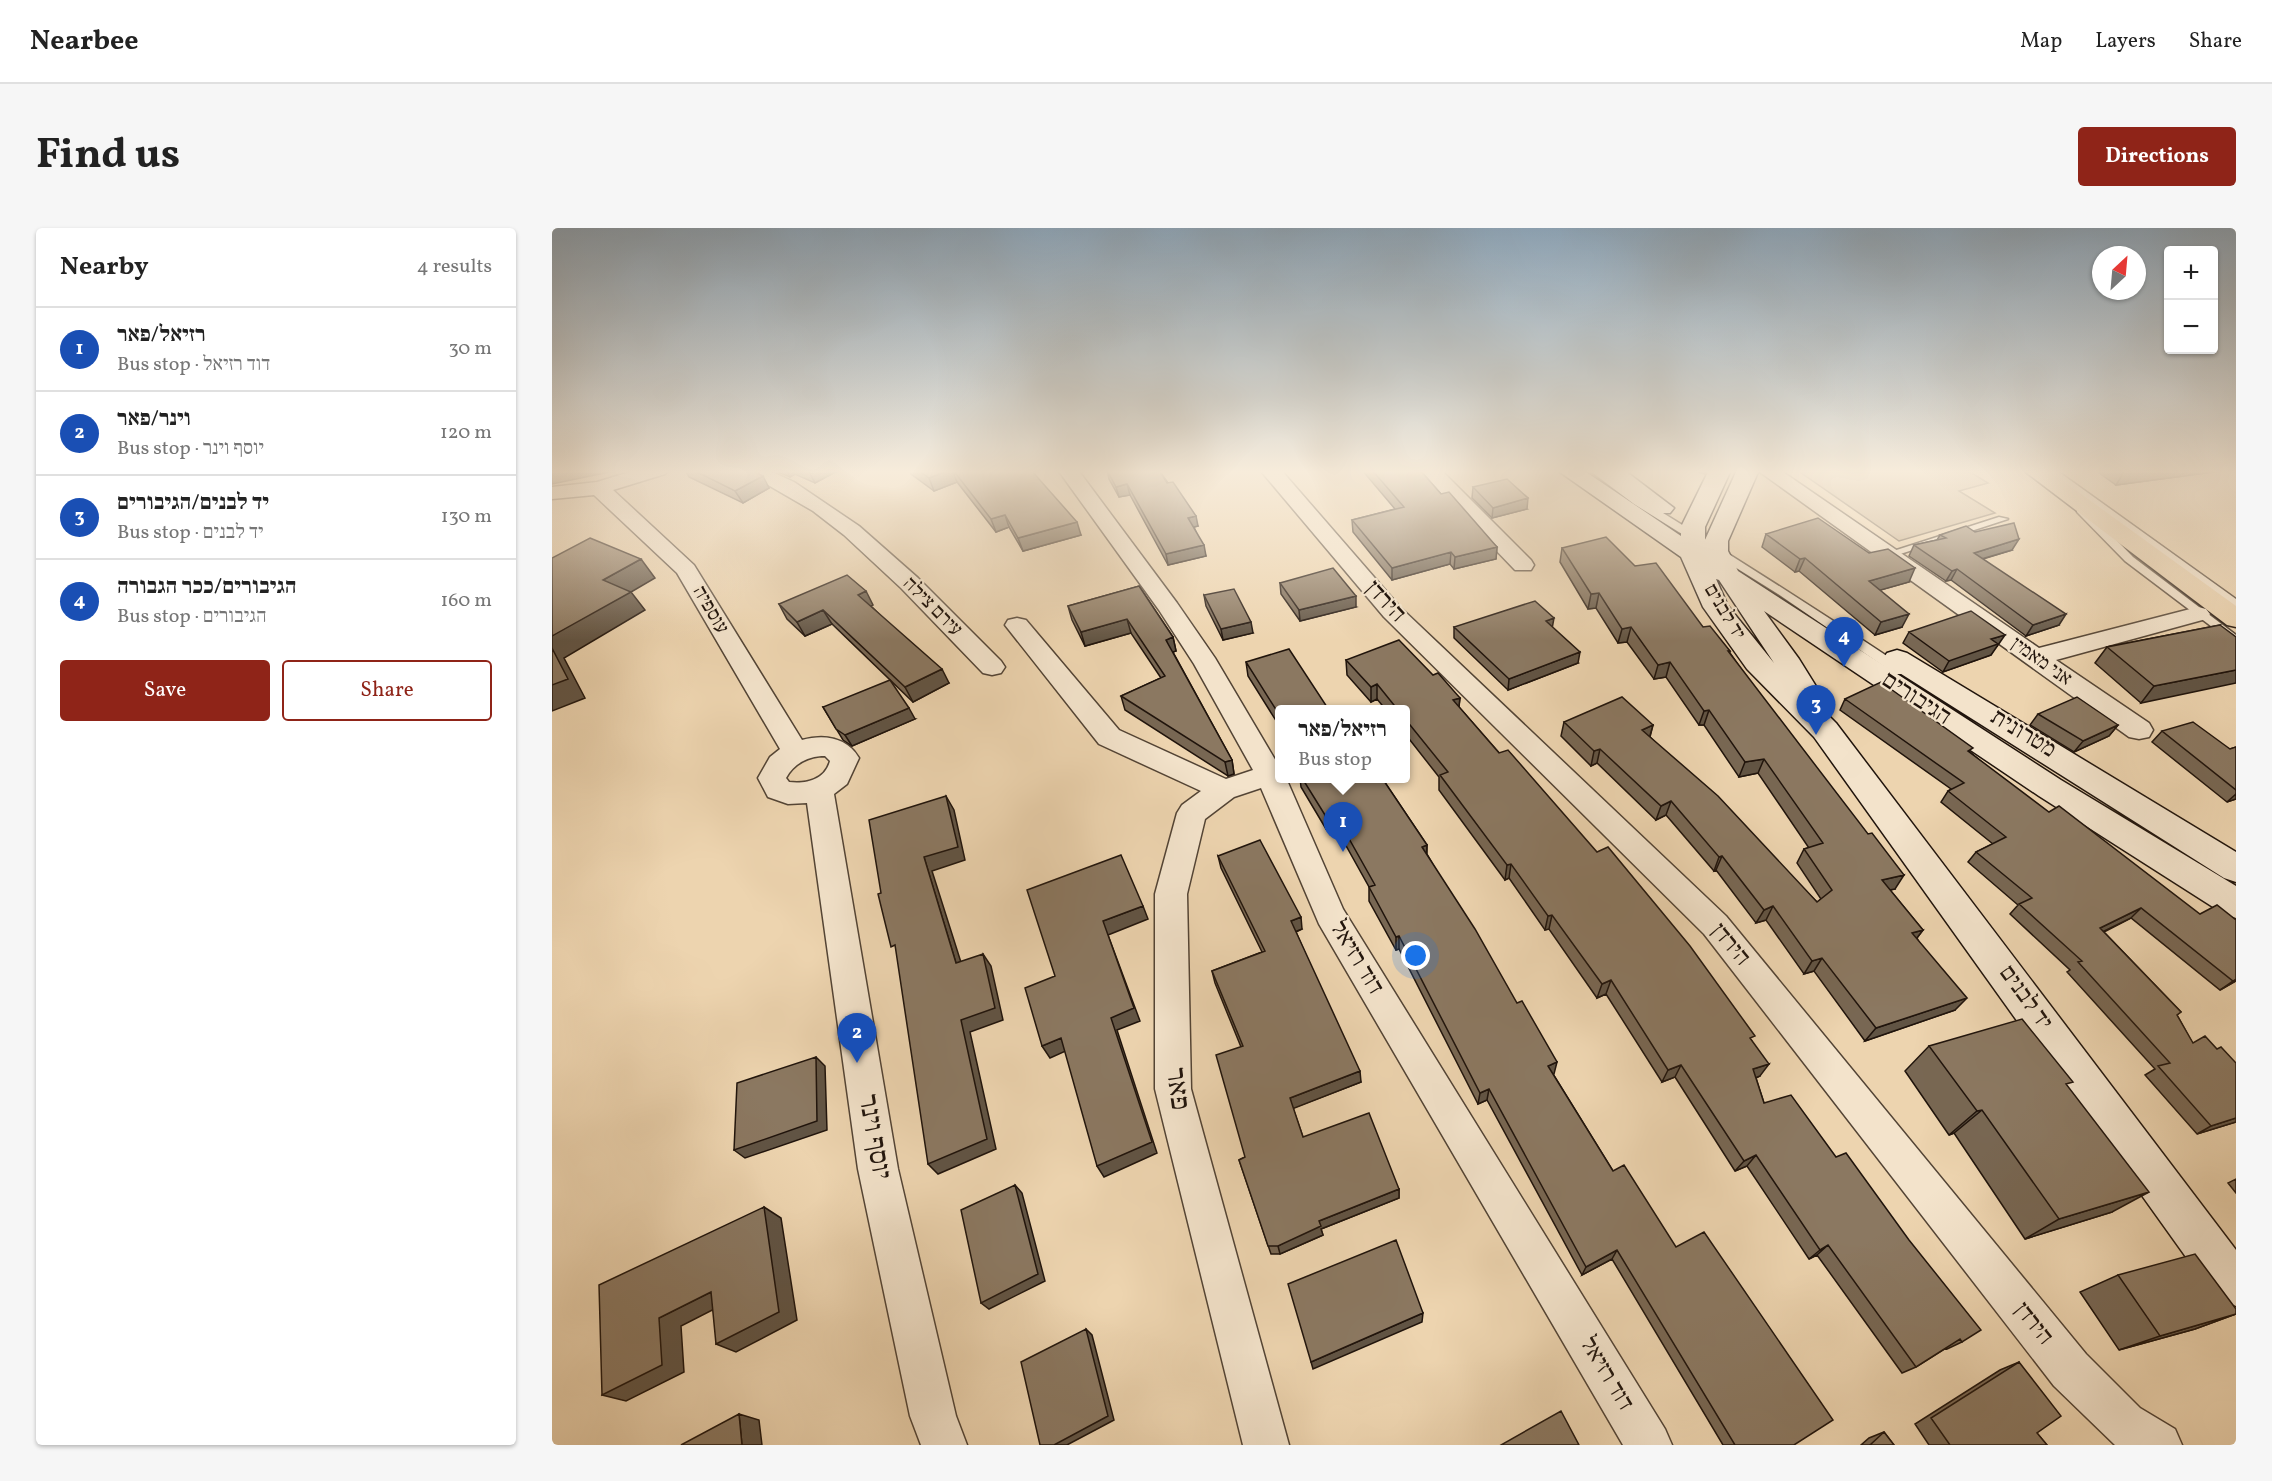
<!DOCTYPE html>
<meta charset="utf-8">
<style>
:root{--surface:#fff;--page:#f6f6f6;--text:#222;--muted:#767676;--line:#e0e0e0;--accent:#8f2418}
body{margin:0;font-family:Vollkorn,"Frank Ruhl Libre",serif;background:var(--page);color:var(--text)}
.controls{position:absolute;right:18px;top:18px;display:grid;overflow:hidden;border-radius:6px;box-shadow:0 2px 4px #0004}
.controls button{width:54px;height:54px;display:grid;place-items:center;padding:0;border:0;border-bottom:2px solid var(--line);background:var(--surface);color:var(--text);font:30px sans-serif}
.compass{position:absolute;left:1540px;top:18px;width:54px;height:54px;border-radius:50%;background:var(--surface);box-shadow:0 2px 4px #0004;rotate:26deg}
.you{position:absolute;left:864px;top:728px;width:21px;height:21px;margin:-15px;border:4px solid #fff;border-radius:50%;background:#1a73e8;box-shadow:0 0 0 9px #1a73e833}
.badge{display:grid;place-items:center;width:39px;height:39px;border-radius:50%;background:var(--accent);color:#fff;font-size:20px;font-weight:700}
.pin{position:absolute;translate:-50% -50px;filter:drop-shadow(0 2px 3px #0008)}
.pin::after{content:'';position:absolute;top:32px;width:21px;height:18px;background:inherit;clip-path:polygon(0 0,100% 0,50% 100%)}
.popup{position:absolute;left:723px;top:477px;width:135px;height:78px;box-sizing:border-box;display:grid;place-content:center;border-radius:6px;background:var(--surface);filter:drop-shadow(0 2px 4px #0005);font-size:20px;white-space:nowrap;color:var(--muted)}
.popup b{font-size:22px;color:var(--text)}
.popup::after{content:'';position:absolute;left:50%;top:100%;margin-left:-12px;border:12px solid transparent;border-top-color:var(--surface)}
.list{margin:0;padding:0;list-style:none}
h2{display:flex;justify-content:space-between;align-items:center;height:78px;margin:0;padding:0 24px;font-size:26px}
h2 small{font-size:20px;font-weight:400;color:var(--muted)}
.list li{display:grid;grid-template-columns:39px 1fr auto;gap:18px;align-items:center;box-sizing:border-box;height:84px;padding:0 24px;border-top:2px solid var(--line)}
.list b{display:block;font-size:22px;white-space:nowrap}
.list p{margin:0;font-size:20px;white-space:nowrap;color:var(--muted)}
.list em{font-size:20px;font-style:normal;color:var(--muted)}
.actions{display:flex;gap:12px;padding:18px 24px}
.actions a{flex:1;padding:14px 0;border:2px solid var(--accent);border-radius:6px;text-align:center;font-size:21px;color:var(--accent)}
.actions .main{background:var(--accent);color:#fff}
.map{position:relative;flex:none;width:1684px;height:1217px;overflow:hidden;border-radius:6px}
header{display:flex;align-items:center;gap:36px;box-sizing:border-box;height:84px;padding:0 30px;background:var(--surface);border-bottom:2px solid var(--line)}
header strong{font-size:28px}
nav{display:flex;gap:33px;margin-inline-start:auto;font-size:21px}
.intro{display:flex;align-items:center;justify-content:space-between;box-sizing:border-box;height:144px;padding:0 36px}
h1{margin:0;font-size:42px}
.button{padding:15px 27px;border-radius:6px;background:var(--accent);color:#fff;font-size:21px;font-weight:700}
main{display:flex;gap:36px;padding:0 36px}
aside{flex:1;background:var(--surface);border-radius:6px;box-shadow:0 2px 4px #0004}
.map>svg:first-child{display:block}
.green{fill:#cab393;stroke:#756450;stroke-width:1.5}
.lines{fill:none;stroke-linecap:round;stroke-linejoin:round}
.lane-casing{stroke:#534435;stroke-width:3}
.street-casing{stroke:#534435;stroke-width:3}
.secondary-casing{stroke:#20140c;stroke-width:3}
.highway-casing{stroke:#20140c;stroke-width:3}
.lane{fill:#f3e3cb;fill-rule:evenodd}
.street{fill:#f3e3cb;fill-rule:evenodd}
.secondary{fill:#f3e3cb;fill-rule:evenodd}
.highway{fill:#edd4af;fill-rule:evenodd}
.wall{fill:#786753;stroke:#20140c;stroke-width:1.5}
.shaded-wall{fill:#615444;stroke:#20140c;stroke-width:1.5}
.building{fill:#8b7861;stroke:#20140c;stroke-width:1.5}
.labels{text-anchor:middle;dominant-baseline:central;stroke-width:4.5;stroke-linejoin:round;paint-order:stroke}
.far-street-label{font-size:20px;fill:#20140c;stroke:#f3e3cb}
.street-label{font-size:24px;fill:#20140c;stroke:#f3e3cb}
.near-street-label{font-size:28px;fill:#20140c;stroke:#f3e3cb}
</style>
<header>
<strong>Nearbee</strong>
<nav><a>Map</a><a>Layers</a><a>Share</a></nav>
</header>
<div class="intro"><h1>Find us</h1><a class="button">Directions</a></div>
<main>
<aside>
<h2>Nearby<small>4 results</small></h2>
<ul class="list">
<li><span class="badge" style="background:#1a4fb4">1</span><div><b>רזיאל/פאר</b><p>Bus stop · דוד רזיאל</p></div><em>30 m</em></li>
<li><span class="badge" style="background:#1a4fb4">2</span><div><b>וינר/פאר</b><p>Bus stop · יוסף וינר</p></div><em>120 m</em></li>
<li><span class="badge" style="background:#1a4fb4">3</span><div><b>יד לבנים/הגיבורים</b><p>Bus stop · יד לבנים</p></div><em>130 m</em></li>
<li><span class="badge" style="background:#1a4fb4">4</span><div><b>הגיבורים/ככר הגבורה</b><p>Bus stop · הגיבורים</p></div><em>160 m</em></li>
</ul>
<div class="actions"><a class="main">Save</a><a>Share</a></div>
</aside>
<div class="map">
<svg width="1684" height="1217" viewBox="0 0 1684 1217">
<rect width="100%" height="100%" fill="#edd4af"/>
<filter id="stains"><feTurbulence type="fractalNoise" baseFrequency=".00333" numOctaves="4"/><feColorMatrix values="0 0 0 0 .2 0 0 0 0 .09 0 0 0 0 .02 0 0 0 .5 -.17"/></filter>
<radialGradient id="worn" r=".72"><stop offset=".6" stop-color="#630" stop-opacity="0"/><stop offset="1" stop-color="#630" stop-opacity=".3"/></radialGradient>
<!-- green -->
<path class="green" d="M1245 242H1415L1436 255 1407 263 1443 285 1347 313Z"/>
<g class="lines">
<!-- lane casing -->
<g class="lane-casing">
<path id="lane" d="M1037 242C1060 242 1083 268 1103 280 1187 332 1270 385 1353 440V446H1343L1229 368 1082 276Z
M1492 242H1504L1684 371V381Z
M1525 280H1533L1581 329 1684 407V417L1573 333 1525 284Z
M1447 289 1456 291 1339 329H1331L1329 327Z"/>
</g>
<!-- street casing -->
<g class="street-casing">
<path id="street" d="M84 242H116L113 246 61 262 142 337 250 512C272 506 295 509 307 530L295 556 282 566 346 941 404 1188 415 1217H369L358 1188 306 941 255 575 236 576 216 569 206 550 218 529 228 521 125 345 42 267 0 271V259L45 254ZM273 528 278 533C273 552 254 556 237 554L234 550C242 535 257 528 273 528Z
M190 242H216L242 254 307 298 366 350 449 433 453 439 449 445 440 447 431 445 349 360 292 307 261 283Z
M506 242H526L625 375 663 430 728 540V550H734L791 681 1113 1201 1120 1217H1071L767 696 709 560 682 569 653 591 635 666 639 861 737 1217H691L603 861V666L625 585 630 577 649 563 547 516 453 397 456 392 465 390 474 392 567 502 674 551 701 542 642 436 607 382Z
M708 242H729L848 379 1174 688 1534 1126 1588 1180 1623 1201 1630 1217H1563L1502 1158 1152 706 832 389Z
M867 242H889L979 332 982 337 979 342H963Z
M1205 242H1228L1487 420 1646 379 1654 381 1658 386 1654 391 1504 432 1597 495 1601 502 1597 509 1587 511 1577 509Z"/>
</g>
<!-- secondary casing -->
<g class="secondary-casing">
<path id="secondary" d="M1005 242H1031L1129 308V299L1157 242H1179L1153 299V312L1185 242H1207L1176 313V323L1186 343 1509 552 1684 658V690L1672 686 1487 568 1212 383 1247 431 1275 476 1271 482 1284 495 1684 1022V1078L1668 1071 1654 1057 1262 509 1195 441 1151 379 1129 329ZM1164 351 1167 352 1222 435 1176 378Z
M1047 242H1072L1122 280 1118 285H1102Z
M1345 422 1355 425 1684 624V654L1672 650 1335 437 1331 431 1335 425Z"/>
</g>
<!-- highway casing -->
<g class="highway-casing">
<path id="highway" d="M1471 242H1496L1684 378V399L1675 397Z"/>
</g>
<!-- lane -->
<use href="#lane" class="lane"/>
<!-- street -->
<use href="#street" class="street"/>
<!-- secondary -->
<use href="#secondary" class="secondary"/>
<!-- highway -->
<use href="#highway" class="highway"/>
</g>
<!-- wall -->
<path class="wall" d="M133 242H200L217 260 191 275 137 249Z
M221 242H287L263 255 243 246 238 249Z
M358 242H479L529 307 471 323 457 299 444 304 405 254 382 263 359 246Z
M555 242H607L646 298 642 299 654 328 616 337 578 267 567 269 557 251Z
M810 242H868L889 266 945 319 944 331 902 341 898 336 840 352 801 304 800 292 843 281Z
M1139 242H1155L1153 246Z
M1543 242H1676L1564 257Z
M921 259 975 281 940 290 920 270Z
M1423 304 1460 322 1431 331 1507 397 1474 408 1399 352 1394 353 1357 328 1362 317 1385 312 1388 307Z
M1214 306 1357 354 1328 362 1350 399 1323 407 1247 343 1243 344 1210 319Z
M1010 320 1083 338 1151 399 1178 423V425L1343 661 1338 662 1371 702 1365 710 1403 782 1313 813 1262 743 1252 746 1214 692 1204 695 1164 642 1162 643 1114 587 1104 592 1045 535 1039 538 1009 508 1012 494 1101 497 1098 509 1265 674 1269 671 1245 635 1252 621 1257 620 1206 545 1187 549 1152 497H1147L1114 449 1102 451 1075 414 1066 415 1044 380 1036 381 1008 334Z
M728 355 804 379 748 393 729 366Z
M587 358 621 409 624 423 621 424 680 532 682 546 676 548 573 482 569 468 609 450 579 405 533 418 520 392 516 378Z
M652 367 701 405 671 412 654 378Z
M227 376 321 377 319 378 397 455 361 474 280 396 253 408 235 391Z
M1668 397 1589 475 1543 435 1555 419Z
M902 399 1026 435 956 462 902 410Z
M1357 404 1446 418H1444L1439 427 1391 444 1351 415Z
M794 432 881 447 908 470 907 479 1200 813 1208 848 1204 850 1212 875 1410 1114 1395 1121 1394 1120 1364 1139 1350 1145 1265 1027 1257 1031 1195 938 1183 943 1123 849 1110 854 1054 766 1045 770 997 701 993 702 957 650 953 652 887 562V549L854 507V482H834L825 471 819 474 795 447Z
M694 434 728 482V499L696 448Z
M1293 471 1418 524 1684 753 1668 762 1579 690 1552 704 1629 784 1625 787 1684 894 1645 906 1593 847 1603 841 1515 744 1518 742 1458 686 1466 677 1416 634 1424 624 1441 616 1389 574 1396 563 1399 561 1288 482Z
M271 479 363 491 300 518 291 512Z
M1486 486 1566 497 1557 508 1522 524 1478 497Z
M1610 503 1678 521 1684 519V571L1675 574 1600 514Z
M748 550H830L875 617V626L1001 846 1061 943 1242 1217H1171L1060 1031 1030 1047 935 872 926 876 847 721 844 722 817 673V659L783 598 774 601 749 559Z
M666 628 750 701 744 704 809 854 741 880 751 909 847 961V970L769 1001 771 1007 728 1026H719L687 932 693 929 689 819 663 755 660 743 710 724 669 640Z
M1377 818 1515 858 1560 984 1473 1011 1402 905 1397 907 1353 843Z
M1684 951V965L1676 955Z
M1566 1047 1684 1086 1643 1101 1567 1122 1528 1064Z
M1467 1134 1485 1205 1495 1217H1377L1363 1196 1448 1142Z
M1332 1204 1342 1217H1309L1317 1210Z"/>
<!-- shaded-wall -->
<path class="shaded-wall" d="M10 242H67L0 256V244Z
M234 242H241L243 246 238 249Z
M256 242H287L263 255Z
M398 242H400L405 254 382 263 377 250Z
M1573 242H1676L1564 257Z
M211 248 217 260 191 275 183 263Z
M575 256 578 267 567 269 564 259Z
M976 270 975 281 940 290 941 280Z
M453 287 457 299 444 304 439 291Z
M644 288 646 298 638 300 636 290Z
M525 294 529 307 471 323 466 310Z
M1467 311 1460 322 1416 335 1422 325Z
M652 317 654 328 616 337 614 326Z
M945 319 944 331 902 341 903 329Z
M899 324 898 336 840 352V340Z
M1253 330 1247 343 1243 344 1248 331Z
M89 331 103 350 79 364 93 382 12 430 33 470 0 483V408L51 352Z
M1363 340 1357 354 1311 367 1317 353Z
M1405 341 1399 352 1394 353 1400 343Z
M314 363 321 377 314 381 306 367Z
M1047 365 1044 380 1036 381 1039 366Z
M804 368V379L748 393 747 382Z
M271 382 280 396 253 408 245 394Z
M1357 386 1350 399 1323 407 1329 394Z
M1514 386 1507 397 1474 408 1481 397Z
M1002 390 1000 401 994 393Z
M575 391 579 405 533 418 529 404Z
M699 394 701 405 671 412 669 401Z
M1079 399 1075 414 1066 415 1070 401Z
M1453 407 1439 427 1391 444 1397 433 1439 411Z
M621 409 624 423 618 425 614 412Z
M1028 424 1026 435 956 462 957 451Z
M1118 434 1114 449 1102 451 1106 437Z
M390 441 397 455 361 474 353 459Z
M1684 442V455L1589 475 1602 458Z
M825 456V471L819 474V459Z
M908 470 906 485 901 472Z
M357 480 363 491 300 518 293 507Z
M1157 482 1152 497H1147L1152 483Z
M1101 497 1097 511 1090 502Z
M1566 497 1557 508 1522 524 1531 513Z
M1048 521 1045 535 1039 538 1042 523Z
M1212 531 1206 545 1187 549 1193 534Z
M680 532 682 546 676 548 673 534Z
M1684 566V571L1675 574Z
M394 568 402 582 413 632 380 643 413 747 404 735 372 629Z
M1119 573 1114 587 1104 592 1109 578Z
M782 584 783 598 774 601 773 587Z
M875 617 874 630 870 619Z
M1170 628 1164 642 1162 643 1167 629Z
M959 636 957 650 953 652 955 637Z
M1352 647 1343 661 1321 665 1330 652Z
M591 678 596 691 556 707 588 793 565 802 605 925 552 949 545 938 559 790 551 693Z
M1221 678 1214 692 1204 695 1212 682Z
M1589 680 1579 690 1538 710 1548 700Z
M1000 687 997 701 993 702 996 688Z
M749 689 750 701 740 705 739 693Z
M1371 702 1361 715 1360 705Z
M847 708V721L844 722V709Z
M431 726 439 738 451 792 418 804 444 921 386 946 376 936 409 792Z
M1270 730 1262 743 1252 746 1260 733Z
M1684 751V753L1668 762Z
M1059 752 1054 766 1045 770 1050 756Z
M1415 770 1403 782 1313 813 1324 800Z
M509 810 516 822 498 830 490 818Z
M264 829 273 838 275 902 193 930 182 922Z
M1005 834 1002 846 993 849 996 838Z
M1217 836 1208 848 1193 854 1201 841Z
M1129 837 1123 849 1110 854 1116 842Z
M808 843 809 854 740 881 738 870Z
M937 861 935 872 926 876 928 865Z
M1430 882 1402 905 1397 907 1425 883Z
M1684 890V894L1645 906 1659 898Z
M1204 927 1195 938 1183 943 1192 933Z
M463 957 470 965 493 1053 437 1081 429 1075Z
M847 961V970L769 1001 771 1007 728 1026 726 1018 767 993Z
M1597 964 1560 984 1473 1011 1507 991Z
M212 979 229 990 245 1092 184 1124 164 1116Z
M1276 1017 1265 1027 1257 1031 1268 1022Z
M1065 1022 1060 1031 1030 1047 1034 1039Z
M159 1064 178 1073 129 1098 132 1144 74 1173 50 1167 107 1090Z
M871 1085 870 1094 761 1141 759 1134Z
M1684 1086 1643 1101 1567 1122 1608 1108Z
M534 1101 540 1107 562 1192 515 1217H502Z
M187 1186 207 1192 210 1217H190Z"/>
<!-- building -->
<path class="building" d="M141 242H200L211 248 183 263Z
M366 242H398L377 250Z
M401 242H479L525 294 466 310 453 287 439 291Z
M555 242H607L615 255 621 254 644 288 636 290 652 317 614 326 575 256 564 259Z
M820 242H868L889 266 897 264 945 319 903 329 899 324 840 340 800 292 852 279Z
M955 251 976 270 941 280 921 259Z
M1266 290 1317 325 1336 321 1363 340 1317 353 1357 386 1329 394 1253 330 1248 331 1214 306Z
M1462 295 1467 311 1422 325 1514 386 1481 397 1405 341 1400 343 1362 317 1394 310 1388 307 1414 298 1423 304Z
M1054 309 1083 338 1104 335 1151 399 1158 398 1178 423H1176L1316 606 1320 605 1352 647 1330 652 1371 702 1360 705 1415 770 1324 800 1270 730 1260 733 1221 678 1212 682 1170 628 1167 629 1119 573 1109 578 1048 521 1042 523 1012 494 1070 469 1101 497 1090 502 1166 568 1265 674 1280 662 1252 621 1271 615 1212 531 1193 534 1157 482 1152 483 1118 434 1106 437 1079 399 1070 401 1047 365 1039 366 1010 320Z
M38 310 89 331 51 352 79 364 0 408V330Z
M781 340 804 368 747 382 728 355Z
M295 347 314 363 306 367 390 441 353 459 271 382 245 394 227 376Z
M587 358 621 409 614 412 680 532 673 534 569 468 613 448 575 391 529 404 516 378Z
M682 361 699 394 669 401 652 367Z
M983 373 1002 390 994 393 1028 424 957 451 902 399Z
M1419 383 1453 407 1439 411 1446 416 1397 433 1357 404Z
M1668 397 1684 409V442L1602 458 1555 419Z
M847 412 881 447 886 445 908 470 901 472 947 525 956 522 1045 624 1056 619 1138 718 1203 808 1198 810 1217 836 1201 841 1212 875 1239 867 1284 929 1294 925 1357 1012 1429 1102 1410 1114 1408 1111 1364 1139 1276 1017 1268 1022 1204 927 1192 933 1129 837 1116 842 1059 752 1050 756 1000 687 996 688 959 636 955 637 888 547 896 544 854 492V482H846L825 456 819 459 794 432Z
M0 420 16 451 0 457Z
M737 421 777 482H728V488L694 434Z
M338 452 357 480 293 507 284 501 271 479Z
M1329 454 1421 520 1416 523 1497 584 1507 578 1648 686 1665 677 1684 692V751L1681 753 1589 680 1548 700 1629 784 1625 787 1641 815 1653 808 1665 821 1669 819 1684 835V890L1659 898 1606 838 1618 835 1526 734 1530 733 1467 676 1480 670 1424 624 1454 609 1396 563 1412 555 1293 471Z
M1525 469 1566 497 1531 513 1486 486Z
M1641 494 1678 521 1684 519V562L1610 503Z
M750 550H830L875 617 870 619 923 701 965 775 970 773 1005 834 996 838 1061 943 1072 937 1124 1019 1152 1004 1281 1192 1242 1217H1183L1065 1022 1034 1039 937 861 928 865 847 708 844 709 817 659 823 657 782 584 773 587Z
M394 568 406 619 372 629 404 735 431 726 443 780 409 792 435 911 376 936 343 717 339 719 326 666 329 665 317 592Z
M708 612 749 689 739 693 808 843 738 870 751 909 817 885 847 961 767 993 769 998 726 1018H716L687 932 693 929 664 827 691 818 660 743 713 723 666 628Z
M569 627 591 678 551 693 582 780 559 790 600 914 545 938 509 810 490 818 473 760 503 748 475 662Z
M1470 791 1521 854 1514 856 1597 964 1507 991 1430 882 1425 883 1377 818Z
M264 829 265 893 182 922 185 855Z
M463 957 486 1046 429 1075 409 982Z
M212 979 227 1084 164 1116 159 1064 107 1090 110 1137 50 1167 47 1057Z
M844 1012 871 1085 759 1134 736 1056Z
M1643 1026 1684 1081V1086L1608 1108 1566 1047Z
M534 1101 556 1188 502 1217H488L469 1134Z
M1467 1134 1509 1188 1485 1205 1495 1217H1398L1379 1190Z
M1009 1183 1027 1217H949Z
M187 1186 190 1217H129Z
M1332 1204 1342 1217H1318Z"/>
<!-- sky -->
<linearGradient id="sky" x2="0" y2="1"><stop stop-color="#8ea7bb"/><stop offset="0.59" stop-color="#f7ecdb"/><stop offset="1" stop-color="#f7ecdb" stop-opacity="0"/></linearGradient>
<rect width="1684" height="413" fill="url(#sky)"/>
<g class="labels">
<!-- far-street labels -->
<g class="far-street-label">
<text transform="translate(380 379) rotate(45)">עירם צילה</text>
<text transform="translate(158 382) rotate(60)">עוספיה</text>
<text transform="translate(1172 384) rotate(59)">יד לבנים</text>
<text transform="translate(1489 434) rotate(35)">אני מאמין</text>
</g>
<!-- street labels -->
<g class="street-label">
<text transform="translate(833 374) rotate(47)">הירדן</text>
<text transform="translate(1364 471) rotate(33)">הגיבורים</text>
<text transform="translate(1471 506) rotate(31)">מטרונית</text>
<text transform="translate(1178 717) rotate(50)">הירדן</text>
<text transform="translate(804 730) rotate(59)">דוד רזיאל</text>
<text transform="translate(1473 770) rotate(54)">יד לבנים</text>
<text transform="translate(1481 1096) rotate(51)">הירדן</text>
<text transform="translate(1054 1146) rotate(59)">דוד רזיאל</text>
</g>
<!-- near-street labels -->
<g class="near-street-label">
<text transform="translate(625 861) rotate(82)">פאר</text>
<text transform="translate(322 909) rotate(80)">יוסף וינר</text>
</g>
</g>
<rect width="100%" height="100%" filter="url(#stains)"/>
<rect width="100%" height="100%" fill="url(#worn)"/>
</svg>
<div class="controls">
<button>+</button>
<button>−</button>
</div>
<svg class="compass" viewBox="-18 -18 36 36"><path d="M0-13l5 13h-10z" fill="#e53935"/><path d="M0 13l5-13h-10z" fill="#767676"/></svg>
<div class="you"></div>
<div class="pin badge" style="left:791px;top:624px;background:#1a4fb4">1</div>
<div class="popup"><b>רזיאל/פאר</b>Bus stop</div>
<div class="pin badge" style="left:305px;top:835px;background:#1a4fb4">2</div>
<div class="pin badge" style="left:1264px;top:507px;background:#1a4fb4">3</div>
<div class="pin badge" style="left:1292px;top:439px;background:#1a4fb4">4</div>
</div>
</main>
